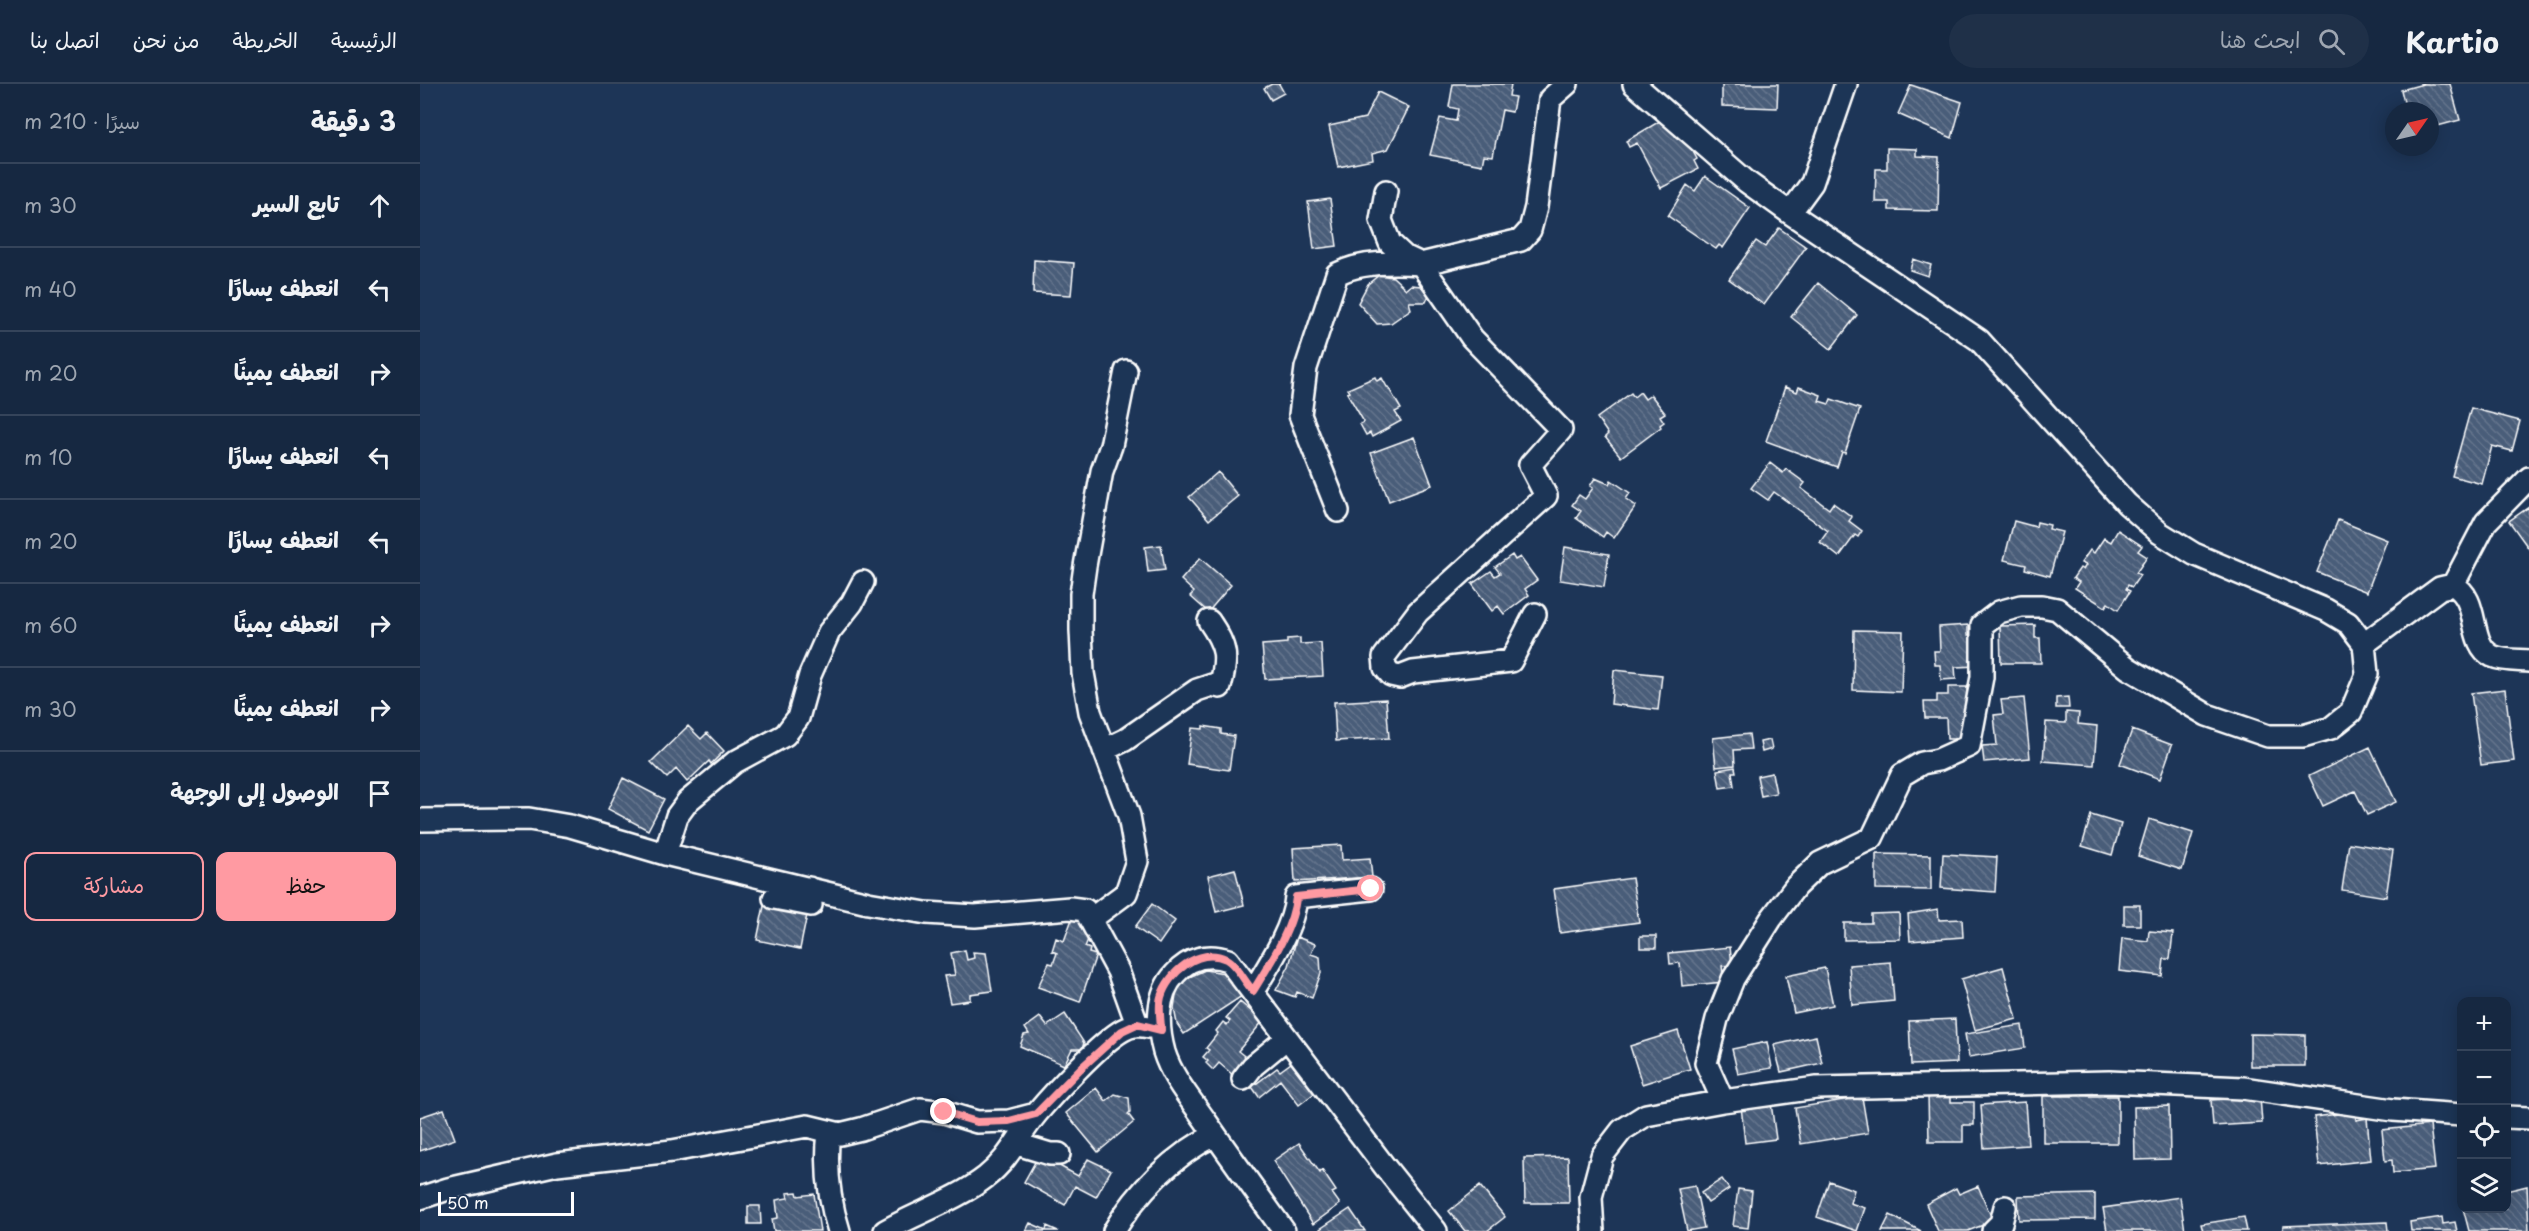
<!DOCTYPE html>
<html lang="ar">
<meta charset="utf-8">
<style>
:root{--surface:#162841;--page:#1f3048;--text:#f1f3f6;--muted:#9ea6b1;--line:#35445a;--accent:#ff9aa2}
body{margin:0;font-family:"Playpen Sans","Playpen Sans Arabic",sans-serif;background:var(--page);color:var(--text);direction:rtl}
.controls{position:absolute;right:18px;bottom:18px;display:grid;overflow:hidden;border-radius:12px;box-shadow:0 3px 15px #0003}
.controls button{width:54px;height:54px;display:grid;place-items:center;padding:0;border:0;border-bottom:2px solid var(--line);background:var(--surface);color:var(--text);font:30px sans-serif}
.compass{position:absolute;left:1965px;top:18px;width:54px;height:54px;border-radius:50%;background:var(--surface);box-shadow:0 3px 15px #0003;rotate:56deg}
.scale{position:absolute;left:18px;bottom:15px;width:136px;box-sizing:border-box;padding-left:6px;border:3px solid #fff;border-top:0;font-size:16px;line-height:21px;white-space:nowrap;color:#fff;-webkit-text-stroke:4px #1d3557;paint-order:stroke}
.stop{position:absolute;width:18px;height:18px;margin:-14px;border:4px solid #ff9aa2;border-radius:50%;background:#fff}
.stop.end{background:#ff9aa2;border-color:#fff;box-shadow:0 2px 6px #0008}
.list{margin:0;padding:0;list-style:none}
h2{display:flex;justify-content:space-between;align-items:center;height:78px;margin:0;padding:0 24px;font-size:26px}
h2 small{font-size:20px;font-weight:400;color:var(--muted)}
.list li{display:grid;grid-template-columns:39px 1fr auto;gap:18px;align-items:center;box-sizing:border-box;height:84px;padding:0 24px;border-top:2px solid var(--line)}
.list b{display:block;font-size:22px;white-space:nowrap}
.list em{font-size:20px;font-style:normal;color:var(--muted)}
.actions{display:flex;gap:12px;padding:18px 24px}
.actions a{flex:1;padding:14px 0;border:2px solid var(--accent);border-radius:12px;text-align:center;font-size:21px;color:var(--accent)}
.actions .main{background:var(--accent);color:#111}
.icon{flex:none;width:33px;height:33px;fill:none;stroke:currentColor;stroke-width:2;stroke-linecap:round;stroke-linejoin:round}
.map{position:relative;flex:none;width:2109px;height:1147px;overflow:hidden;direction:ltr}
header{display:flex;align-items:center;gap:36px;box-sizing:border-box;height:84px;padding:0 30px;background:var(--surface);border-bottom:2px solid var(--line)}
header strong{font-size:28px}
nav{display:flex;gap:33px;margin-inline-start:auto;font-size:21px}
.search{width:420px;height:54px;background:var(--page);display:flex;align-items:center;gap:15px;box-sizing:border-box;padding:0 21px;border-radius:33px;color:var(--muted);font-size:22px}
main{display:flex}
aside{flex:1;background:var(--surface)}
.map>svg:first-child{display:block}
.building{fill:url(#building-back-hatch);stroke:#fff;stroke-width:1.5}
.lines{fill:none;stroke-linecap:round;stroke-linejoin:round}
.minor-casing{stroke:#fff;stroke-width:26}
.minor{stroke:#1d3557;stroke-width:21}
.route{stroke:#ff9aa2;stroke-width:8}
</style>
<header>
<strong>Kartio</strong>
<div class="search"><svg class="icon" aria-label="search" viewBox="0 0 24 24"><circle cx="10" cy="10" r="6"/><path d="M15 15l6 6"/></svg>ابحث هنا</div>
<nav><a>الرئيسية</a><a>الخريطة</a><a>من نحن</a><a>اتصل بنا</a></nav>
</header>
<main>
<div class="map">
<svg width="2109" height="1147" viewBox="0 0 2109 1147">
<defs>
<pattern id="building-back-hatch" width="6" height="6" patternUnits="userSpaceOnUse" patternTransform="scale(1.5)"><rect width="6" height="6" fill="#4a5d79"/><path d="M-1 5l2 2M0 0l6 6M5-1l2 2" fill="none" stroke="#65758d"/></pattern>
</defs>
<rect width="100%" height="100%" fill="#1d3557"/>
<filter id="ink" filterUnits="userSpaceOnUse"><feTurbulence type="fractalNoise" baseFrequency=".0167" numOctaves="2"/><feDisplacementMap in="SourceGraphic" scale="12" xChannelSelector="R" yChannelSelector="G"/><feConvolveMatrix kernelMatrix="1 2 1 2 8 2 1 2 1" color-interpolation-filters="sRGB"/></filter>
<g filter="url(#ink)">
<!-- building -->
<path class="building" d="M852 0H859L864 9 851 16 844 4Z
M1033 0H1091L1089 12 1095 13 1092 28 1082 26 1073 72 1064 71 1062 81 1010 71 1020 34 1036 37 1038 25 1029 23Z
M1302 0H1358L1357 24 1302 22Z
M2003 0H2030L2040 36 2010 44V27H1979L1978 24 1985 22 1981 6Z
M1491 1 1542 18 1532 54 1478 30Z
M958 8 989 23 968 65 952 69 953 76 918 83 909 42 945 34Z
M1245 34 1257 55 1264 51 1277 75 1274 77 1278 85 1241 104 1217 59 1209 63 1206 57Z
M1467 64 1497 65V72L1519 73 1518 127 1469 126V118H1455L1456 85H1467Z
M1285 92 1330 124 1303 164 1299 161 1296 165 1248 132 1267 101 1275 107Z
M910 115 917 162 894 165 888 118Z
M1359 144 1386 163 1344 221 1309 195 1336 157 1345 163Z
M1493 175 1511 181 1508 192 1490 186Z
M614 176 654 179 651 211 613 209Z
M959 191 973 193 986 205 991 201 1001 202 1009 211 1006 218H989L991 225 971 239 957 240 938 219 948 200Z
M1398 199 1437 231 1411 265 1371 233Z
M955 293 957 297 962 294 967 303H968L981 325 975 328 981 337 952 353 950 349 946 351 940 340 944 338 927 309 930 308 928 305Z
M1365 303 1377 308 1379 303 1401 311 1399 317 1409 320 1411 315 1440 325 1425 369 1422 368 1417 383 1346 357Z
M1220 308 1225 315 1231 311 1245 329 1240 332 1244 338 1240 341 1241 343 1201 373 1185 353 1188 350 1177 334 1211 309 1214 313Z
M2051 324 2100 337 2092 367 2072 362 2062 400 2032 392Z
M994 353 1012 401 969 417 951 369Z
M1350 379 1363 389 1366 385 1385 399 1381 404 1409 425 1413 419 1432 433 1429 437 1442 447 1438 453 1435 451 1419 473 1400 458 1408 447 1354 408 1348 416 1331 404Z
M798 388 818 412 789 436 769 413Z
M1175 394 1189 400 1191 396 1210 409 1206 415 1216 422 1194 454 1186 448 1183 453 1156 434 1161 427 1152 421 1159 411 1165 415 1173 404 1170 402Z
M2109 423V465L2089 437Z
M1918 436 1967 456 1947 508 1897 488Z
M1594 437 1616 443 1617 438 1630 441 1629 445 1642 448 1630 492 1605 485 1606 481 1584 476Z
M1698 446 1722 462 1718 467 1727 473 1716 489 1720 491 1712 503 1708 501 1706 505 1710 507 1698 526 1688 519 1685 523 1655 504 1659 498 1653 494 1660 484 1663 486 1666 481 1661 479 1670 466 1674 469 1684 454 1691 458Z
M741 461 745 486 728 488 725 463Z
M1145 463 1189 470 1184 503 1140 496Z
M1092 471 1095 476 1100 473 1117 496 1105 505 1109 511 1084 530 1078 522 1072 527 1052 500 1071 487 1075 492 1080 489 1075 483Z
M780 474 811 501 788 528 770 512 774 508 761 496Z
M1548 541V551H1556L1558 582 1535 583 1536 595 1521 596 1520 581H1515L1514 567H1520L1519 543Z
M1615 541V554H1620L1621 579H1581L1580 542Z
M1434 546 1483 547 1481 608 1433 606Z
M880 554V560L901 559 903 592 845 595 842 561 867 559V555Z
M1194 586 1242 591 1238 626 1191 620Z
M1528 603H1547V655H1527L1526 634H1505L1504 618H1517V611H1528Z
M2085 605 2094 677 2061 681 2051 609Z
M1648 613 1649 624H1636V614Z
M1604 614 1610 674 1564 678 1562 662 1577 661 1574 631 1583 630 1581 616Z
M966 615 969 654 916 657 914 618Z
M1646 628 1659 629 1658 640 1677 642 1674 681 1623 677 1626 638 1646 639Z
M268 642 281 655 287 649 304 667 291 680 289 677 267 698 256 685 247 694 231 678Z
M783 642 801 645V650L814 652 809 686 767 680 772 644 783 645Z
M1712 646 1752 661 1740 695 1700 680Z
M1329 650 1331 665 1314 666 1315 681 1296 683 1293 654Z
M1350 656 1352 665 1342 668 1340 658Z
M1950 663 1976 718 1947 731 1935 707 1903 722 1889 692Z
M1315 683 1316 688H1312L1314 702 1300 704 1297 686Z
M1352 689 1356 709 1341 712 1337 692Z
M203 694 244 715 228 746 188 725Z
M1671 731 1701 740 1692 771 1662 762Z
M1729 735 1773 749 1762 786 1718 772Z
M1929 759 1973 766 1966 813 1922 806Z
M921 761 922 776 950 774 952 793 875 798 873 764Z
M1456 770 1511 771V806L1456 805Z
M1523 770 1577 773 1575 808 1521 804Z
M815 785 824 821 796 828 788 792Z
M1212 794 1219 838 1140 849 1134 805Z
M345 817 388 826 380 865 337 856Z
M732 820 755 837 739 860 715 843Z
M1704 821H1720V841H1704Z
M1518 825 1519 836 1542 835 1543 853 1490 857 1488 830Z
M1479 829 1480 855 1424 856V839H1451V830Z
M652 835 669 841 665 852 669 853 665 863 670 865 669 869 676 871 660 918 618 903 629 879 633 880 637 869 632 867 636 854 644 857Z
M1729 847 1753 849 1750 875H1744L1742 892 1699 887 1702 854 1728 857Z
M1220 852H1236V864H1220Z
M877 853 895 860 891 870 900 873 901 889 892 914 877 908 875 913 856 906 869 882Z
M1310 863 1312 881 1302 882 1304 898 1262 902 1260 879 1250 880 1249 869Z
M545 866 547 876 554 874 553 868 566 869 572 907 550 910V916L530 919 524 892 535 891 531 869Z
M1471 878 1474 917 1432 921 1429 881Z
M1583 883 1597 935 1555 946 1541 895Z
M1405 884 1413 921 1374 929 1366 892Z
M785 886 805 889 822 912 764 950 757 940 754 924 758 898Z
M820 918 843 937 818 967 828 975 814 992 799 979 793 986 786 979 788 977 783 973 789 966 786 964 798 949 796 947 803 938 807 941 810 937 806 934Z
M645 930 664 959 662 965H652L644 981 600 962 604 951 609 950 605 944 620 933 627 942Z
M1535 935 1537 979 1491 981 1489 937Z
M1602 941 1605 964 1549 973 1545 950Z
M1258 947 1270 985 1222 1000 1210 962Z
M1830 950 1885 951V982H1830Z
M1396 952 1402 979 1361 988 1354 961Z
M1347 958 1352 984 1318 990 1312 965Z
M871 979 881 992 887 988 896 1008 879 1021 860 996 839 1013 832 1003 857 984 860 987Z
M676 1004 686 1017 695 1010 709 1014 710 1028 708 1030 714 1038 678 1068 646 1029Z
M1508 1010H1531V1018H1554V1041H1543V1058H1509Z
M1623 1012H1698V1059H1623Z
M1442 1013 1448 1049 1381 1060 1375 1024Z
M1840 1013 1842 1039 1793 1042 1791 1016Z
M1605 1018 1608 1061 1564 1064 1561 1021Z
M1351 1019 1356 1055 1325 1059 1321 1022Z
M1749 1022 1750 1075 1715 1076 1714 1023Z
M24 1025 35 1055 0 1067V1033Z
M1935 1028 1936 1036 1947 1034 1951 1076 1899 1082 1894 1033Z
M2010 1041 2015 1085 1973 1089 1972 1076 1965 1077 1962 1046Z
M879 1059 900 1089 902 1086 916 1107 912 1109 920 1120 893 1140 853 1077Z
M619 1071 658 1092 668 1075 691 1086 676 1113 655 1102 645 1121 604 1098Z
M1148 1073 1149 1119H1105L1104 1074Z
M1302 1095 1309 1105 1288 1119 1281 1109Z
M1409 1097 1434 1106 1430 1119 1445 1124 1437 1147 1397 1133Z
M1060 1102 1085 1133 1067 1147H1045L1029 1127Z
M1275 1102 1284 1144 1267 1147 1258 1105Z
M1558 1102 1573 1137 1548 1147H1518L1506 1120 1536 1104 1539 1110Z
M2107 1102 2109 1147H2049L2043 1124H2086V1107Z
M1318 1105 1332 1107 1328 1144 1313 1142Z
M377 1108 378 1112 394 1110 400 1147H354L352 1135 358 1134 356 1116 368 1114 367 1109Z
M1675 1110V1135L1599 1136 1598 1112Z
M1760 1113 1765 1147H1687L1683 1124Z
M328 1122H340L341 1140H328Z
M930 1125 945 1147H901L900 1145Z
M1470 1131 1501 1147H1462Z
M1824 1133 1827 1147H1783L1781 1140Z
M2022 1133 2023 1140 2035 1138 2037 1147H1991L1990 1138Z
M1967 1138 1968 1147H1863V1142Z
M610 1139 626 1146 627 1142 638 1147H606Z"/>
<g class="lines">
<!-- minor casing -->
<g class="minor-casing">
<path id="minor" d="M1214 0 1327 98 1370 129 1392 99 1426 0
M966 107 961 136 970 159 984 172 1001 180 1101 156 1110 146 1116 123 1130 15 1147 0
M918 427 880 331 886 284 917 190C941 177 975 178 1001 180L1052 254 1141 346 1110 381 1126 412 998 528 964 573 965 584 971 591 980 593 993 588 1091 577 1115 530
M2033 501 2066 438 2109 394
M1944 560 2020 504 2033 501C2061 515 2047 559 2072 572 2083 577 2097 576 2109 577
M684 666 705 656 777 606 792 601 800 603C808 573 807 563 789 537
M0 736 109 735 150 742 245 770 448 819 506 829 555 832 650 824 665 826 698 887 717 940
M245 770 257 732 268 717 315 678 365 651 378 634 390 591 409 548 432 519 443 498
M354 814 391 821 389 804
M671 835 706 809 717 777 709 732 670 628 663 589 661 546V510L665 482 682 387 691 362 706 287
M833 907C849 881 874 843 876 813L951 805
M823 995 833 982 867 954
M1303 1017 1286 979 1297 935 1313 895 1351 835 1376 802 1400 779 1452 754 1482 691 1502 679 1518 676 1549 662 1562 593V541L1579 528 1601 522H1622L1637 525 1708 584 1787 631 1848 652H1883L1911 644 1931 628 1947 590 1944 560 1928 539 1906 526 1774 470 1740 449 1707 420 1559 256 1370 129
M2086 1033 2109 1034
M409 1048C405 1083 408 1113 419 1147
M597 1060 630 1070H639
M0 1114 28 1105 137 1080 252 1067 387 1042 420 1050 441 1045 500 1025 524 1028 557 1038 589 1037 616 1030
M465 1147C498 1128 535 1117 566 1093 590 1074 598 1052 617 1029 634 1009 681 958 703 946 712 941 719 941 729 943
M694 1147C717 1108 753 1071 795 1051
M864 1147C838 1111 812 1075 787 1039 772 1017 752 994 744 968 737 943 736 910 755 890 769 874 788 869 808 876L965 1083 1016 1147
M1173 1147 1171 1113 1182 1072 1202 1046 1226 1031 1303 1017 1396 1004 1689 998 1823 1004 1973 1026 2042 1031
M1573 1147 1581 1139 1585 1123"/>
</g>
<!-- minor -->
<use href="#minor" class="minor"/>
</g>
</g>
<g class="lines" filter="url(#ink)">
<!-- route -->
<path class="route" d="M524 1028 557 1038 589 1037 616 1030 660 985 702 947 717 940 741 946C741 936 738 923 741 913 748 889 779 862 806 875 816 880 825 898 833 907 849 881 874 843 876 813L951 805"/>
</g>
</svg>
<div class="controls">
<button>+</button>
<button>−</button>
<button><svg class="icon" aria-label="locate" viewBox="0 0 24 24"><circle cx="12" cy="12" r="6"/><path d="M12 2v4M12 18v4M2 12h4M18 12h4"/></svg></button>
<button><svg class="icon" aria-label="layers" viewBox="0 0 24 24"><path d="M12 4l9 5-9 5-9-5zM3 14l9 5 9-5"/></svg></button>
</div>
<svg class="compass" viewBox="-18 -18 36 36"><path d="M0-13l5 13h-10z" fill="#e53935"/><path d="M0 13l5-13h-10z" fill="#9ea6b1"/></svg>
<div class="scale">50 m</div>
<div class="stop" style="left:951px;top:805px"></div>
<div class="stop end" style="left:524px;top:1028px"></div>
</div>
<aside>
<h2>3 دقيقة<small>سيرًا · 210 m</small></h2>
<ul class="list">
<li><svg class="icon" aria-label="ahead" viewBox="0 0 24 24"><path d="M12 20V5M6 11l6-6 6 6"/></svg><div><b>تابع السير</b></div><em>30 m</em></li>
<li><svg class="icon" aria-label="left" viewBox="0 0 24 24"><path d="M17 20v-9H6M10 6l-5 5 5 5"/></svg><div><b>انعطف يسارًا</b></div><em>40 m</em></li>
<li><svg class="icon" aria-label="right" viewBox="0 0 24 24"><path d="M7 20v-9h11M14 6l5 5-5 5"/></svg><div><b>انعطف يمينًا</b></div><em>20 m</em></li>
<li><svg class="icon" aria-label="left" viewBox="0 0 24 24"><path d="M17 20v-9H6M10 6l-5 5 5 5"/></svg><div><b>انعطف يسارًا</b></div><em>10 m</em></li>
<li><svg class="icon" aria-label="left" viewBox="0 0 24 24"><path d="M17 20v-9H6M10 6l-5 5 5 5"/></svg><div><b>انعطف يسارًا</b></div><em>20 m</em></li>
<li><svg class="icon" aria-label="right" viewBox="0 0 24 24"><path d="M7 20v-9h11M14 6l5 5-5 5"/></svg><div><b>انعطف يمينًا</b></div><em>60 m</em></li>
<li><svg class="icon" aria-label="right" viewBox="0 0 24 24"><path d="M7 20v-9h11M14 6l5 5-5 5"/></svg><div><b>انعطف يمينًا</b></div><em>30 m</em></li>
<li><svg class="icon" aria-label="arrive" viewBox="0 0 24 24"><path d="M6 21V4h12l-3 4 3 4H6"/></svg><div><b>الوصول إلى الوجهة</b></div></li>
</ul>
<div class="actions"><a class="main">حفظ</a><a>مشاركة</a></div>
</aside>
</main>
